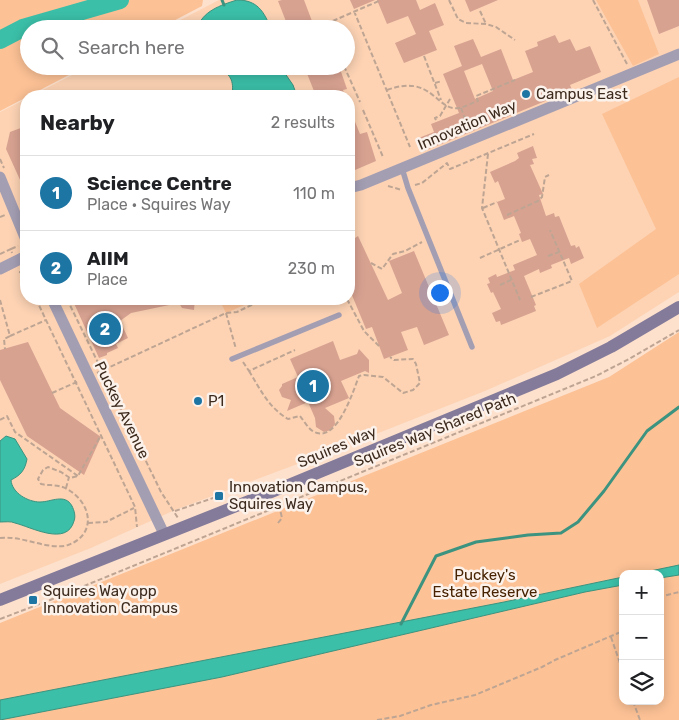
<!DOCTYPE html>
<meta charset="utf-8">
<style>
:root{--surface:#fff;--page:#f6f6f6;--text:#202124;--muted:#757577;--line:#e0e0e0;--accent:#1d75a4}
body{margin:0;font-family:Rubik,sans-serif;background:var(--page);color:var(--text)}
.controls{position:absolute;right:15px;bottom:15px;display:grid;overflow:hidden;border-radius:10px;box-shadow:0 2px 12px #0003}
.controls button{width:45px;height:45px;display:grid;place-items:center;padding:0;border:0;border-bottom:1px solid var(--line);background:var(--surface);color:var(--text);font:25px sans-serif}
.you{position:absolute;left:439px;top:292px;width:18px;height:18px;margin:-12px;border:4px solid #fff;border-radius:50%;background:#1a73e8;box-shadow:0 0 0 8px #1a73e833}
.badge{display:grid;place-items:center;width:32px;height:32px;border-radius:50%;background:var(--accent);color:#fff;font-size:16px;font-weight:700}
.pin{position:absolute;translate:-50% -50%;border:2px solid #fff;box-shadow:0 1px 5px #0006}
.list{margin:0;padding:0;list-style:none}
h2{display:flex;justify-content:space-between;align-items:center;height:65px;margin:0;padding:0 20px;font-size:21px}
h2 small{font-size:16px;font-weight:400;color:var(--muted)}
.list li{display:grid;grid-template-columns:32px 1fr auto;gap:15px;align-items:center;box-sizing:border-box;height:75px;padding:0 20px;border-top:1px solid var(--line)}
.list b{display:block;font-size:19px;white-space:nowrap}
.list p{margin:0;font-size:16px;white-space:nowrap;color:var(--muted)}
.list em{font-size:16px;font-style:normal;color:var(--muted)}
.icon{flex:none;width:28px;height:28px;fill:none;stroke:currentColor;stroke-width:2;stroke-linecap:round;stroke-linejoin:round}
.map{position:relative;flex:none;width:679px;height:720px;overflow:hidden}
.search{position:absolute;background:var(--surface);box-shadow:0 2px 12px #0003;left:20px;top:20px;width:335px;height:55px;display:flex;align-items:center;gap:12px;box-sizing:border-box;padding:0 18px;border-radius:28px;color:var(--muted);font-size:19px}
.panel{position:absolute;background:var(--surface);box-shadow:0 2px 12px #0003;left:20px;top:90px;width:335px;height:215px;border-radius:20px}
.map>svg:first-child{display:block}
.built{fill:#fdd3b4}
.green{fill:#fcc195;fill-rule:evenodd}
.water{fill:#3bbfa8;stroke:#3c937f}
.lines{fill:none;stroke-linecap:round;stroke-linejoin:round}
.stream{stroke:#3c937f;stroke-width:3}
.river{stroke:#3bbfa8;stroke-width:18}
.building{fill:#d8a291;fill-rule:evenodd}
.path{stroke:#bea593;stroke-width:2;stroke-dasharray:5 2.5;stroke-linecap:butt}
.service{stroke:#a49eb3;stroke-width:5.5}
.minor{stroke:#a49eb3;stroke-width:11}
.secondary{stroke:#847b9a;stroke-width:12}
.poi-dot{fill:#1d75a4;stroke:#fcf2ec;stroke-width:2}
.labels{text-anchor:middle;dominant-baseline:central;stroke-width:5;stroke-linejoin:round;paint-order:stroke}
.poi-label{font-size:15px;fill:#3d2b1e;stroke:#fcf2ec;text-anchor:start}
.street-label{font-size:15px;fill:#3d2b1e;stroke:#fcf2ec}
.park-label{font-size:15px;fill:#472301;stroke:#fcf2ec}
</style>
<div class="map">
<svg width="679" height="720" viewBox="0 0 679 720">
<rect width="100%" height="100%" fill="#fde1cd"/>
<!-- built -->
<path class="built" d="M219 0H679V292L610 336 485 391 348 445 175 510 91 548 0 584V112L26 99V299H349V96H31L90 66H346V29H163Z"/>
<!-- green -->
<path class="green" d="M0 0H203L202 6 158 29H29V66H86L0 111Z
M596 0H638L659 54 633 66Z
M679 77V274L597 328 579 284 656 229 602 114Z
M219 299H258L226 313Z
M679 332V720H0V623L609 377ZM623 574H660V701H623Z"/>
<!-- water -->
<path class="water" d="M237 0C257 0 264 11 271 29H197C202 11 221 5 237 0Z
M216 66H280L293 85 297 96H232C234 79 231 75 216 66Z
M6 436 15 439 27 459C25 470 21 475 11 480 12 493 28 502 40 502 51 502 65 493 72 506 74 510 76 516 74 521 67 547 31 527 15 523 11 521 5 522 0 522V441Z
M679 565V575L660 578V574H636Z
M623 577V585L585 592 222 677 0 720V700L504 602Z"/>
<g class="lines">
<!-- stream -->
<path class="stream" d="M222 0 224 5
M401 624 436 556 476 542 528 535 561 533 578 522 604 491 647 431 679 407"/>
<!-- river -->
<path class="river" d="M0 40 23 28 120 0"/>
</g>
<!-- building -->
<path class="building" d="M282 0H304L315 29H289L278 1Z
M350 0H375L354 9Z
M377 0H416L420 10 435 3 444 25 429 31 437 50 404 63 395 43 416 34 408 16 387 24Z
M465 0H498L470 12Z
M647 0H679V26L659 34Z
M555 35 559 43 570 39 576 51 590 46 601 72 570 85 572 90 422 152 416 139 434 132 431 124 459 113 443 74 462 66 454 46 473 39 481 57 501 49 513 80 533 72 525 51 538 46 537 42ZM482 64 493 91 475 99 464 71Z
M304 66H339L347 89 343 90 345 96H316Z
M349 107 360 134 367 132 376 161 355 170 349 153Z
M26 126V193L6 149 10 132Z
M533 146 537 158 532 159 534 164 530 165 543 194 539 195 546 216 554 213 555 217 559 216 571 246 575 245 576 248 579 246 584 258 571 264 569 258 551 265 552 268 540 273 539 269 524 276 536 305 534 306 536 311 501 325 500 321 496 322 492 313 501 309 493 292 491 293 487 284 490 283 488 278 496 274 497 277 515 270 513 265 537 255 530 239 522 242 519 234 521 233 514 216 504 220 497 202 505 199 498 181 495 183 490 172 515 161 519 158 517 153Z
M358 236 388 300 402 293 389 261 414 251 449 335 424 345 417 327 401 332 408 350 384 359 372 327 366 329 349 288 355 285 349 270V242Z
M72 299H195L194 310 182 308 179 303 131 313 120 321 128 338 116 344 118 348 107 353V355L99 358Z
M333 341 340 360 357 354 359 349 369 360V373L365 371 341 381 349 398 325 408 334 416 335 424 331 430 324 432 316 427 315 418 308 402 287 411 291 400 282 397 279 390 282 386V384L298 377 290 359Z
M28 342 60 408 101 437 84 475 27 436 0 380V350Z"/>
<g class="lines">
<!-- path -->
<path class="path" d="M449 0 458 19 466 23 486 24 496 27 515 40
M593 0 627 64
M354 11 410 147
M480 11 486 24
M326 24 328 29
M319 27 381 0
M424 56 441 100
M344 66 360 102
M435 83 442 81
M387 90C433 73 436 112 459 108 465 107 472 103 478 101L476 96 515 80
M461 108 469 129
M363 110 383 157
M436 120 435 118 440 116 450 99
M488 154 482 208 520 300
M0 159 4 168
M415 185 422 183 447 163 450 169 534 134
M388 186 402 190
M483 208 497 202
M507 215 538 201 542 197 545 177 549 175
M0 217 5 215
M11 249 18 246
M0 254 11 249 12 253
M548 256 559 252
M480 258 520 240
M371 263 382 269 393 254 405 251 422 242
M19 272 25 273 26 277
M500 285 511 280
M531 297 572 281 550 230
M36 299 135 507 137 527
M67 299 161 492 178 518
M347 299 364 331 380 347
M0 300 10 336 4 339 5 349
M226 313 236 349
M10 336 46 320
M243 362 249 371 295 350
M249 371C260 389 269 408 288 419L300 416C305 422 309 431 317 433 338 439 353 392 359 376L364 375 383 377 403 393 413 390 420 383 416 364 413 359 394 360 390 357
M97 373 226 313 237 312 264 299
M52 393 79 381
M0 420 7 416 15 432 78 476
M66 488 69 477
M175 511 222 495
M88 523 106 522 134 508
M278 523 282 518 279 505
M0 538C22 535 49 551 68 545 98 534 91 502 67 489 58 484 50 486 41 484L38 479 43 470 48 467 61 472 70 478 78 476 101 435
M660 599 663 596 679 592
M0 619 50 600 596 376 629 359 679 330
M611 637 623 672
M633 701 640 720
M377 720 400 716 431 705 475 695 542 667 555 660 623 631"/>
<!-- service -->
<path class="service" d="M402 168 408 188 472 347
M232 359 339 315"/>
<!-- minor -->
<path class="minor" d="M0 177 26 240
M349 188 361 185 679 54
M0 269 26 256
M52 299 164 534"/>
<!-- secondary -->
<path class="secondary" d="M0 600 274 491 557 374 611 347 679 307"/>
</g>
<!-- markers -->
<g class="poi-dot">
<circle cx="526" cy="94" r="5"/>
<circle cx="198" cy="401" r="5"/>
<rect x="214" y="491" width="10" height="10" rx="2.5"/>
<rect x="28" y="595" width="10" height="10" rx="2.5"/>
</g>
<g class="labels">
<!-- poi labels -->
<g class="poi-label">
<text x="536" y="94">Campus East</text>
<text x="208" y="401">P1</text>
<text x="229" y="487">Innovation Campus,<tspan x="229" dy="17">Squires Way</tspan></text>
<text x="43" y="591">Squires Way opp<tspan x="43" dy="17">Innovation Campus</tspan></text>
</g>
<!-- street labels -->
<g class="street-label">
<text transform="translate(467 125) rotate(-23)">Innovation Way</text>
<text transform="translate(122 410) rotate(64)">Puckey Avenue</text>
<text transform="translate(435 430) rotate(-22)">Squires Way Shared Path</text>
<text transform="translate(337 447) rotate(-23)">Squires Way</text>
</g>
<!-- park labels -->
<g class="park-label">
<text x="485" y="575">Puckey's<tspan x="485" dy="17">Estate Reserve</tspan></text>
</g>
</g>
</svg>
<div class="controls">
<button>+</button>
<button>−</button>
<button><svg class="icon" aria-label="layers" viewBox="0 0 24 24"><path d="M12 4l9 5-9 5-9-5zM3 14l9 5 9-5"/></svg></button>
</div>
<div class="you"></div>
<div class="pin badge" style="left:313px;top:386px">1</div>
<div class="pin badge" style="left:105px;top:329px">2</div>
<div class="search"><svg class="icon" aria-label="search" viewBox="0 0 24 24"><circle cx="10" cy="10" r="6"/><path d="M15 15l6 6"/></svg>Search here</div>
<section class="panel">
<h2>Nearby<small>2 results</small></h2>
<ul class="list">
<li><span class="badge">1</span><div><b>Science Centre</b><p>Place · Squires Way</p></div><em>110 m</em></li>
<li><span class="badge">2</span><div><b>AIIM</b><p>Place</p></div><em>230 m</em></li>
</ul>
</section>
</div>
